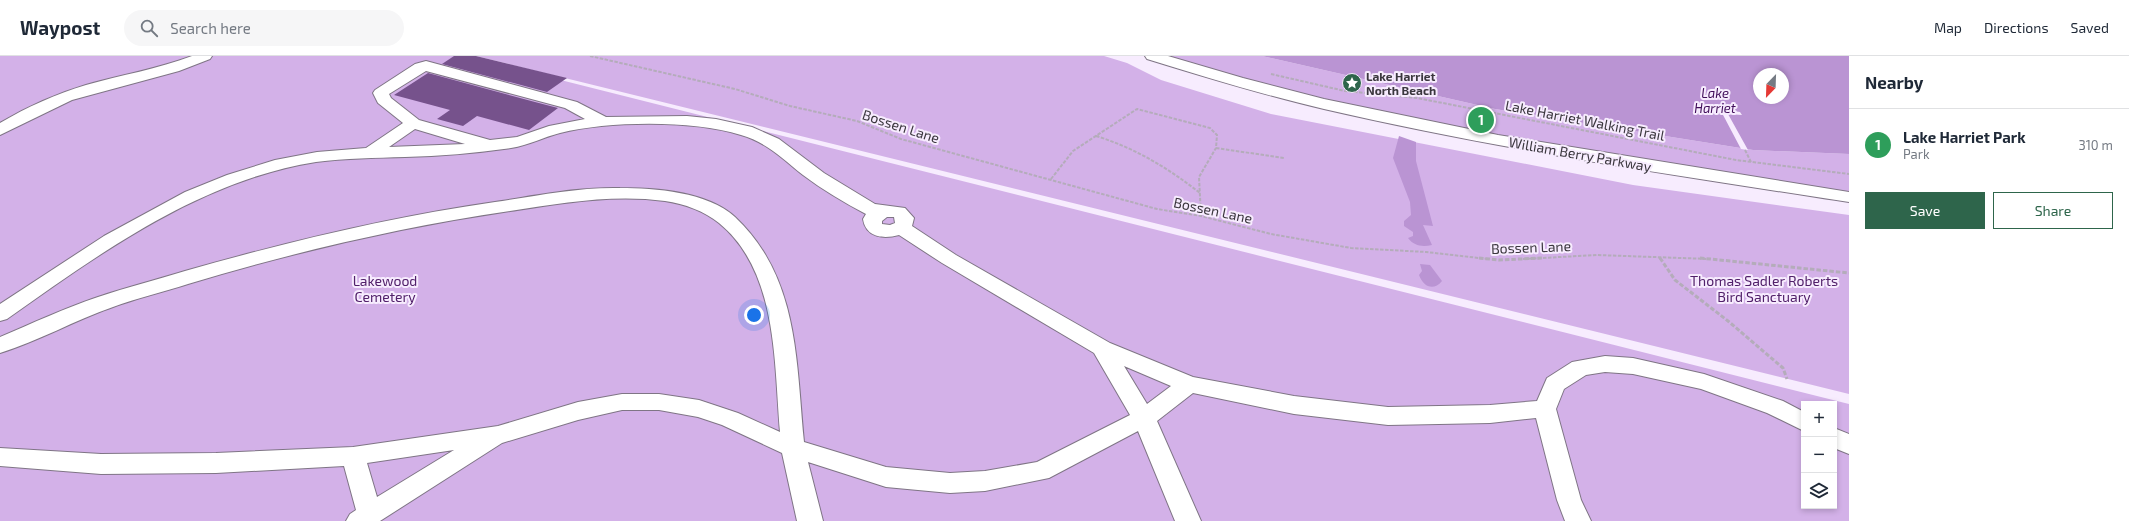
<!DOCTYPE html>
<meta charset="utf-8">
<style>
:root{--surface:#fff;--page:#f6f6f7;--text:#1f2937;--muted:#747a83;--line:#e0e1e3;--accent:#2e654b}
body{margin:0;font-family:"Exo 2",sans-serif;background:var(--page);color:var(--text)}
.controls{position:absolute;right:12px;bottom:12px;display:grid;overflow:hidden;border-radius:0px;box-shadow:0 2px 6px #0003}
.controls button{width:36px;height:36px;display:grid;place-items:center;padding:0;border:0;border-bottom:1px solid var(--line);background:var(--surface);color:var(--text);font:20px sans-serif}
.compass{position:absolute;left:1753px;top:12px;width:36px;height:36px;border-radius:50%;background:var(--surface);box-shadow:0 2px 6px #0003;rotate:203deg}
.you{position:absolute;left:754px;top:259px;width:14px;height:14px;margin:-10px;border:3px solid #fff;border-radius:50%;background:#1a73e8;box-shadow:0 0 0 6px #1a73e833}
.badge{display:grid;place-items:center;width:26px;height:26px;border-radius:50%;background:var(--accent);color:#fff;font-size:13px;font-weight:700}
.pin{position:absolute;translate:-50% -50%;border:2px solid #fff;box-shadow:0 1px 4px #0006}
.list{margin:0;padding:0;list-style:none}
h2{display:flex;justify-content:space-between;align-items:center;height:52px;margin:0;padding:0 16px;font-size:17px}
h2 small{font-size:13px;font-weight:400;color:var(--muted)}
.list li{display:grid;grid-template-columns:26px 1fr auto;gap:12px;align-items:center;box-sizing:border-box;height:72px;padding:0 16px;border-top:1px solid var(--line)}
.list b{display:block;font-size:15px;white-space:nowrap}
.list p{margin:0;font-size:13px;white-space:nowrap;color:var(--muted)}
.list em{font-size:13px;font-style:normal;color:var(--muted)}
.actions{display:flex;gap:8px;padding:12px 16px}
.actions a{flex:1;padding:9px 0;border:1px solid var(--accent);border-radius:0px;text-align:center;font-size:14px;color:var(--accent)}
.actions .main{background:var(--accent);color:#fff}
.icon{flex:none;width:22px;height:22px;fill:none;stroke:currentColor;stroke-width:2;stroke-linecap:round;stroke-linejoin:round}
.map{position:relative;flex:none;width:1849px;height:465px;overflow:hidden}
header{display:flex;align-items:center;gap:24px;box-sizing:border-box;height:56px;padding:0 20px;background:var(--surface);border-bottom:1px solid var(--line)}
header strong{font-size:19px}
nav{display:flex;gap:22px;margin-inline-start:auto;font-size:14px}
.search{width:280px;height:36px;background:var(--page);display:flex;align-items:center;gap:10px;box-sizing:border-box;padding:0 14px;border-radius:22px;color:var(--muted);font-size:15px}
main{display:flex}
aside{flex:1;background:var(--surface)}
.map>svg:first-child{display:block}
.green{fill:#d3b1e8;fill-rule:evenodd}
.water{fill:#ba94d3;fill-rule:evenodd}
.pier{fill:#f7ecfe}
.building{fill:#76528c}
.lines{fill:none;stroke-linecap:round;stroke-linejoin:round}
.minor-casing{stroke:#7f7585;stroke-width:2}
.path-far1{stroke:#b4acba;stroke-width:2;stroke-dasharray:3.5 1.5;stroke-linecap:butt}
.path{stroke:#b4acba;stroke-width:3;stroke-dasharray:4.5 2;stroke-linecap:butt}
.minor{fill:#fff;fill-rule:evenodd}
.labels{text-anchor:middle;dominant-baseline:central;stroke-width:4;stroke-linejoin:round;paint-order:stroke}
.far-poi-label{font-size:12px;font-weight:bold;fill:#3b373e;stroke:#f7ecfe;text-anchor:start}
.far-water-label{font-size:13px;font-style:italic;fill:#400d59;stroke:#f7ecfe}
.street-label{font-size:14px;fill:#3b373e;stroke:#f7ecfe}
.park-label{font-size:14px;fill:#51206a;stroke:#f7ecfe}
</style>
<header>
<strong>Waypost</strong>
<div class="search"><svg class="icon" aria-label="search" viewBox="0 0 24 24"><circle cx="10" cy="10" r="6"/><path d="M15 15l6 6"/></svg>Search here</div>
<nav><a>Map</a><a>Directions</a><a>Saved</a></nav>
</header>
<main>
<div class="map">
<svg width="1849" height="465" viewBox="0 0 1849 465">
<rect width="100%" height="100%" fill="#f7ecfe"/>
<!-- green -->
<path class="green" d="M0 0H465L1849 348V465H0ZM1804 348H1834V450H1804Z
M476 0H1104L1127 7 1161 24 1271 58 1633 129 1849 159V338Z
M1152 0H1262L1495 53 1753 94 1849 98V141L1444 73Z"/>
<!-- water -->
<path class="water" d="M1262 0H1849V98L1753 94 1495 53ZM1759 18H1783V42H1759Z
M1399 80 1416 86V105L1433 170 1423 169 1432 189C1422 191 1414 190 1408 182L1413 180V176L1404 170V165L1411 159 1410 146 1393 102Z
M1420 208 1430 209 1442 225C1433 236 1423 230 1419 219L1422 215Z"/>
<!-- pier -->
<path class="pier" d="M1706 51 1740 56 1742 59 1728 58 1748 94 1741 93 1722 57 1708 55Z"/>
<!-- building -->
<path class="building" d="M454 0H476L567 22 547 36 442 8Z
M428 17 535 46 558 52 529 74 477 60 463 70 437 63 450 54 394 39Z"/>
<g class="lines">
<!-- minor casing -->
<g class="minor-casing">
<path id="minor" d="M192 0H212L210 3 179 15 72 44 0 79V67C27 51 56 38 86 29 121 19 158 13 192 0Z
M1145 0H1168L1243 22 1324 43 1498 79 1849 136V146C1673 119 1497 93 1324 53 1264 39 1205 21 1147 3Z
M426 5 577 46 606 61 687 60 716 63 752 71 779 83 824 117 875 148 905 152 914 162 912 170 956 199 1110 287 1193 321 1294 340 1388 351 1490 349 1537 345 1547 322 1572 306 1605 300 1633 302 1704 318 1783 345 1804 356V375L1767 357 1701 333 1633 318 1605 316 1586 319 1564 333 1556 353 1581 444 1591 465H1565L1557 444 1536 362 1490 367 1388 369 1294 358 1193 337 1157 365 1201 465H1175L1138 375 1049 422 985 435 950 437 886 431 808 406 823 465H797L782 397 722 369 698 361 659 354H622L578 364 502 387 380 465H346L350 458 356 454 344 410 216 417 101 418 0 410V392L101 398 216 397 353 391 498 370 578 346 622 338H659L699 344 738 357 780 376C774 307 778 215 719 167 704 155 685 148 665 145 613 138 562 147 510 155 401 171 294 196 188 228 163 236 137 242 113 251 75 264 39 285 0 297V281C33 267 65 252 98 241 127 231 156 224 185 215 287 186 390 161 495 146 536 140 578 131 620 132 655 132 708 136 735 161 799 221 796 305 804 386L886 411 950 417 985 415 1037 406 1130 359 1094 297 942 207 899 179C884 183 866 182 863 163L866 158C845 147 823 134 803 119 783 103 766 86 741 79 692 64 610 65 560 77 544 81 529 89 511 92 476 97 440 100 405 101 375 102 346 102 316 106 201 124 100 197 7 263L0 265V248L104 180 185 136 227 119 275 104 317 96 366 92 403 67 378 47 373 37 375 34 415 8ZM426 15 565 52 585 63 549 70 517 81 490 84 419 64 391 42 389 38ZM415 73 465 88 389 91ZM887 161H894L895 167 890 169 882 168V165ZM1124 310 1171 330 1147 348ZM454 394 377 441 367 407Z
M1834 372 1849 378V398L1834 392Z"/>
</g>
<!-- path-far1 -->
<path class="path-far1" d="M590 0 735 33 790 50 857 65 901 83 1157 153 1201 160 1271 178 1351 192 1426 196 1488 203
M1271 18 1345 35 1417 42 1736 104 1849 118
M1096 80C1135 92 1168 112 1200 137
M1216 92 1284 102
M1745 94 1751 106
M1051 123 1073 95 1137 53 1210 72 1217 79 1216 92 1199 121 1201 160
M1659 201 1660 203
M1523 203 1597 199 1709 203"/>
<!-- path -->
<path class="path" d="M1479 202 1499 204 1542 202
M1660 202 1675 224 1728 265 1783 312 1787 323
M1700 202 1849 217"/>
<!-- minor -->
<use href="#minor" class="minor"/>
</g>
<!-- icons -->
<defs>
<g id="sight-disc" transform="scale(1)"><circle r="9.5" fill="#2e654b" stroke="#f7ecfe"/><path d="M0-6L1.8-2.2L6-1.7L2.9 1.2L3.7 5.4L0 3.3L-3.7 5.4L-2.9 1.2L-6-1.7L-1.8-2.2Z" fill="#fff"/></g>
</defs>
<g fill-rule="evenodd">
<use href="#sight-disc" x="1352" y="27"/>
</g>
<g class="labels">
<!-- far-poi labels -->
<g class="far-poi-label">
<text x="1366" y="20">Lake Harriet<tspan x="1366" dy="14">North Beach</tspan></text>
</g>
<!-- far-water labels -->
<g class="far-water-label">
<text x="1715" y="37">Lake<tspan x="1715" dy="15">Harriet</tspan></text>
</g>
<!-- street labels -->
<g class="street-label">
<text transform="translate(1585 64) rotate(11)">Lake Harriet Walking Trail</text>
<text transform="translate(901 70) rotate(18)">Bossen Lane</text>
<text transform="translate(1580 98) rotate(10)">William Berry Parkway</text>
<text transform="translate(1213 154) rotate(12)">Bossen Lane</text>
<text transform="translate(1531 191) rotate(-2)">Bossen Lane</text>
</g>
<!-- park labels -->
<g class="park-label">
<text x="385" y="224">Lakewood<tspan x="385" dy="16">Cemetery</tspan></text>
<text x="1764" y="224">Thomas Sadler Roberts<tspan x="1764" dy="16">Bird Sanctuary</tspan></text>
</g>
</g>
</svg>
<div class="controls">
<button>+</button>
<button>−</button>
<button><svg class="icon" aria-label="layers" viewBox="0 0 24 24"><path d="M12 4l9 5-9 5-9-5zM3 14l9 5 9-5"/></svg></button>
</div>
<svg class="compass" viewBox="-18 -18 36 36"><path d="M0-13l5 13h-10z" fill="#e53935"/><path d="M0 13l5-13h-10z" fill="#747a83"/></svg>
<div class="you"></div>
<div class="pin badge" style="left:1481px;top:64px;background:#2e9e5b">1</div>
</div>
<aside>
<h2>Nearby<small></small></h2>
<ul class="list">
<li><span class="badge" style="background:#2e9e5b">1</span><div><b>Lake Harriet Park</b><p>Park</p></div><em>310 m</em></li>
</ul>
<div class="actions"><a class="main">Save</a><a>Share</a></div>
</aside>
</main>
